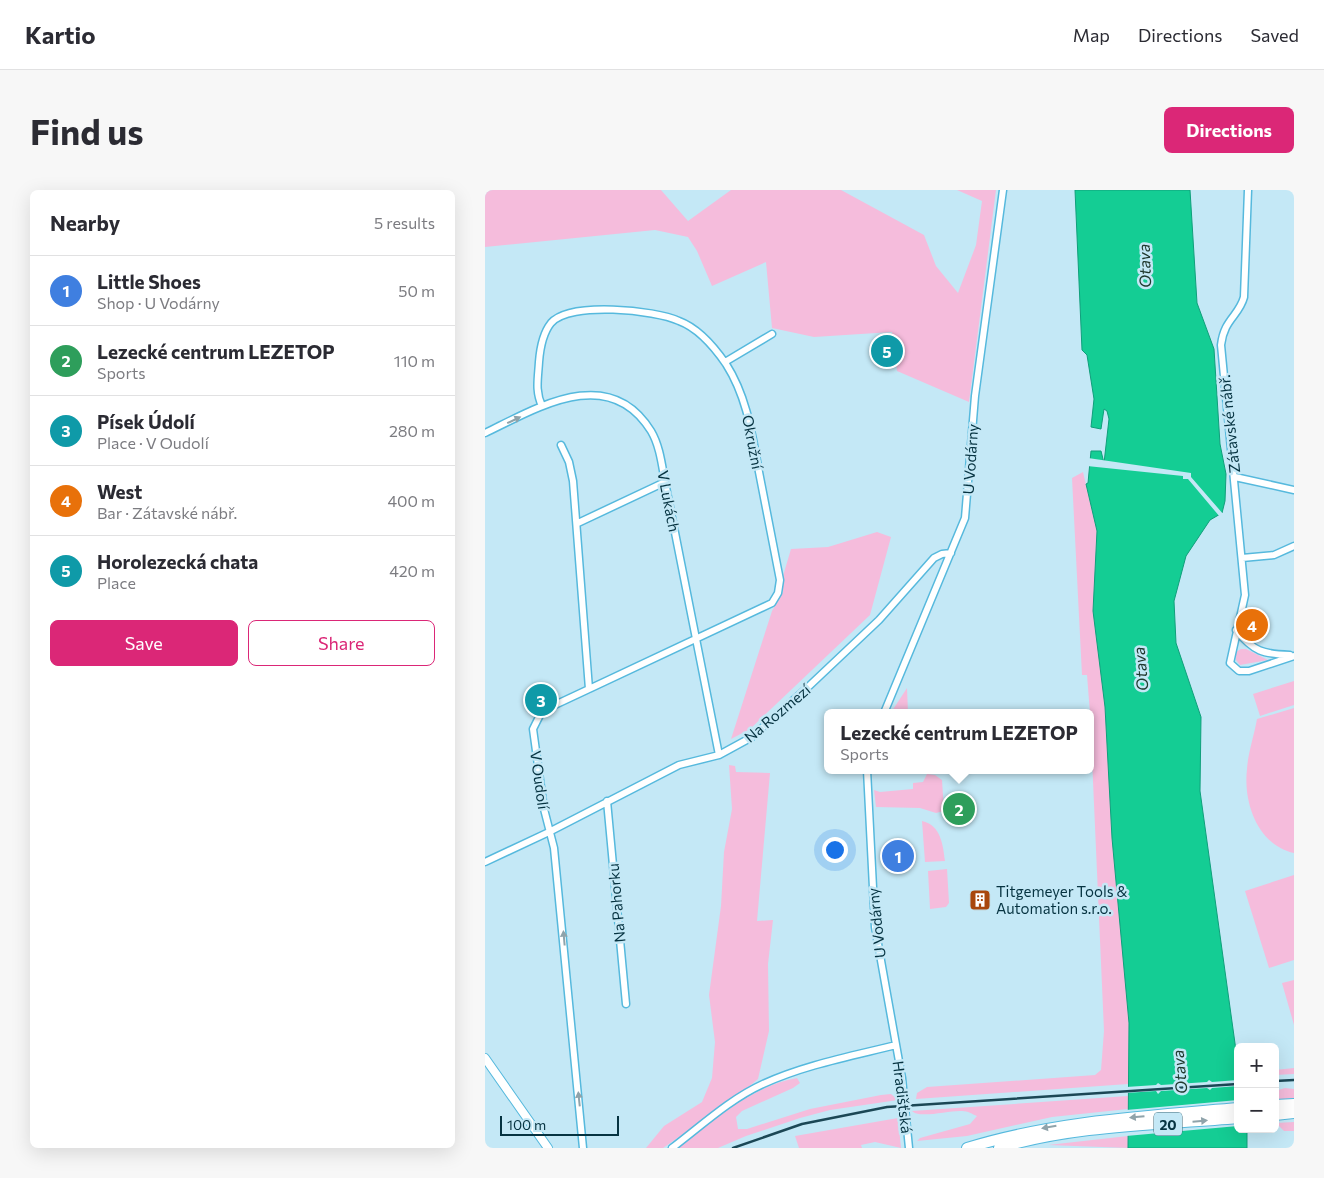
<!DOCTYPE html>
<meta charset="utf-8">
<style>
:root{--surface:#fff;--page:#f7f7f7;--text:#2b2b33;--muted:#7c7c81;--line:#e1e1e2;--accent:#db2777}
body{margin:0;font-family:Commissioner,sans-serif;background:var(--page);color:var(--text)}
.controls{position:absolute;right:15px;bottom:15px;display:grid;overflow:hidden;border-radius:8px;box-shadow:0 5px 20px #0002}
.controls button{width:45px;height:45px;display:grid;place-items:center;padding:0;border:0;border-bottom:1px solid var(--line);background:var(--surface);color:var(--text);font:25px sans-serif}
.scale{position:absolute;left:15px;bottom:12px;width:119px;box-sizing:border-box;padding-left:5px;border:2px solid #063341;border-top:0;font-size:14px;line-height:18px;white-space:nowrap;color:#063341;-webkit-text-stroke:4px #c4e8f6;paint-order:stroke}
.you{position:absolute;left:349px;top:659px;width:18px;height:18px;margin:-12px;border:4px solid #fff;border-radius:50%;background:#1a73e8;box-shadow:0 0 0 8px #1a73e833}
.badge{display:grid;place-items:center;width:32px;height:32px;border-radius:50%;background:var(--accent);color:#fff;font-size:16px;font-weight:700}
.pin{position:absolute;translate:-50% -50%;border:2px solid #fff;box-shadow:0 1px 5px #0006}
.popup{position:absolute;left:339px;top:519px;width:270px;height:65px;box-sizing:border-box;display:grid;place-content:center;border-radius:8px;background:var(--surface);filter:drop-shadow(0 1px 4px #0005);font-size:16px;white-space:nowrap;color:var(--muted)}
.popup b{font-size:19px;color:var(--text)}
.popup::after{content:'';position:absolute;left:50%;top:100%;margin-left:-10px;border:10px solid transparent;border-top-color:var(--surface)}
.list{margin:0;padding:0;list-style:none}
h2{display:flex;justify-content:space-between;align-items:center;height:65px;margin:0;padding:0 20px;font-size:21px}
h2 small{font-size:16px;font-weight:400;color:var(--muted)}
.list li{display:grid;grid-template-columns:32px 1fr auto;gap:15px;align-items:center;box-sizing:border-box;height:70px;padding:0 20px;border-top:1px solid var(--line)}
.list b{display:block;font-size:19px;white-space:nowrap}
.list p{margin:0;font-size:16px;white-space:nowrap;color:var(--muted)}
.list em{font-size:16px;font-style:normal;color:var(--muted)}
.actions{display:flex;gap:10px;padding:15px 20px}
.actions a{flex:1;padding:11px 0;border:1px solid var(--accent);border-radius:8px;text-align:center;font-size:18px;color:var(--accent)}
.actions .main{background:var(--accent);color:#fff}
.map{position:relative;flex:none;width:809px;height:958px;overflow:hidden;border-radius:8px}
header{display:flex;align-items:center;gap:30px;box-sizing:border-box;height:70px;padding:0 25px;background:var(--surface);border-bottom:1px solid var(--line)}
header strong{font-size:24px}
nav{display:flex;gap:28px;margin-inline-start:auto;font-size:18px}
.intro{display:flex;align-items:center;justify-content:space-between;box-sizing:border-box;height:120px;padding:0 30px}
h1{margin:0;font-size:35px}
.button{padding:12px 22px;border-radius:8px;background:var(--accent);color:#fff;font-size:18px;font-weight:700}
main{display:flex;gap:30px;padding:0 30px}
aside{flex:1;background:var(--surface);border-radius:8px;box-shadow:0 5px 20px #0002}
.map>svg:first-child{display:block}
.green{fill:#f5bcdc}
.water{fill:#14cd94;stroke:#109f7b}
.pier{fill:#c4e8f6}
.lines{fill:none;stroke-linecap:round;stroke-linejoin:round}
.minor-casing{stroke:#56b9dd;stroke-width:9}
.tertiary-casing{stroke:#56b9dd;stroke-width:10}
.trunk-casing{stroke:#56b9dd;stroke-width:12}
.minor{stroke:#fff;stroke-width:6}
.tertiary{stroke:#fff;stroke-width:8}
.trunk{stroke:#fff;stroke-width:10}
.rail{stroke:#1b4755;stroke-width:2.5}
.oneway{fill:#8fa3aa}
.labels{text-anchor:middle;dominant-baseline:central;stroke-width:5;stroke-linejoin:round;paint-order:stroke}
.shield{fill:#c4e8f6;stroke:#3f6977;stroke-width:1}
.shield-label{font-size:14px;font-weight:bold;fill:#063341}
.street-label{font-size:15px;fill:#063341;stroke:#c4e8f6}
.poi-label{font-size:15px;fill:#063341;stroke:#c4e8f6;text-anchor:start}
.water-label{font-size:16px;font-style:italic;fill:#20392e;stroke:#c4e8f6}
</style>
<header>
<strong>Kartio</strong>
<nav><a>Map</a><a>Directions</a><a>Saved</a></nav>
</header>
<div class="intro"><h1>Find us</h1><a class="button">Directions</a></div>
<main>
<aside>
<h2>Nearby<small>5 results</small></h2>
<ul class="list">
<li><span class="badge" style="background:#3f7fe0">1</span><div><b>Little Shoes</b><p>Shop · U Vodárny</p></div><em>50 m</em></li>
<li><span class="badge" style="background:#2e9e5b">2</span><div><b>Lezecké centrum LEZETOP</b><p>Sports</p></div><em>110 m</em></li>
<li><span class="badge" style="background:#0f9aa8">3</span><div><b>Písek Údolí</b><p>Place · V Oudolí</p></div><em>280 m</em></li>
<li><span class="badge" style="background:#e8710a">4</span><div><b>West</b><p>Bar · Zátavské nábř.</p></div><em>400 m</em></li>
<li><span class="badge" style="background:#0f9aa8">5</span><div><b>Horolezecká chata</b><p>Place</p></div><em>420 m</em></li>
</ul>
<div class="actions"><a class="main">Save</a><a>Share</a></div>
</aside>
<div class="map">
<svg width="809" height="958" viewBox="0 0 809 958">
<rect width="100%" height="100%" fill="#c4e8f6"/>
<!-- green -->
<path class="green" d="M0 0H176L203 31 246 0H356L439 45 451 76 473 103 491 55 497 11 472 0H511L484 212 412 181 407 142 329 147 287 138 281 72 227 96 212 61 203 47 170 40 0 57Z
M598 282 612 341 608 421 620 517 627 648 644 833 643 894 431 909 432 903 442 897 610 885 616 880 619 841 605 523 602 485H597L587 288Z
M392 342 406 347 385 425 265 539 246 549 287 421 298 402V386L306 359 343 357Z
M756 459H761L783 470 755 475 751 470V462Z
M809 491V515L775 526 768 504Z
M422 498 423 523H407V521Z
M809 518V663C773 655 758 613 762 579 763 563 769 546 772 529Z
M244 575 250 576 251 582 285 583 272 731 288 730 283 774 284 841 273 889 250 908 178 958H161L179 936 217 912 227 888 230 852 224 805 236 716 239 662 247 619Z
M442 584 450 585 457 590 459 621 451 623 435 618 391 617 389 600 395 602 428 599V593L438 592Z
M437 631C456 635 458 655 460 671L440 672Z
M462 679 464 713 461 717 445 719 443 681Z
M809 685V770L784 778 760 701Z
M809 790V835L797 793Z
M809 878V884L790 885V880Z
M312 888 315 893 308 898 257 921 251 927 253 939H262L325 919 396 905 406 904 413 910 345 920 315 928 261 946 233 958H193C229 931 266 896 312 888Z
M800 898 809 899V908L790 910V901Z
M643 906V919L567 927 482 946 432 951 435 948 485 934 492 926C487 924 483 921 477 921 465 920 434 929 427 921Z
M413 928 416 958 390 952 376 955 377 958H314L310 946Z
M809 932V941H799L791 933Z
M643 946 644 958 563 955Z"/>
<!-- water -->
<path class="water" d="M590 0H705L712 113 729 159 735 254 741 284 740 311 737 323 725 330 701 366 689 411 691 453 716 527 715 601 753 875V939H762V958H643L644 833 627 648 620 517 608 421 612 341 601 294 603 293 606 261H616L619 273 624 229 622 221 619 219 616 239 606 237 609 209 602 165 597 160Z"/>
<!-- pier -->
<path class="pier" d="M603 268 706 283V287L739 325 735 327 703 289H698V286L602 276Z
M724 890 727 892 753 890V896L727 898 725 900 722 898 676 901 673 904 671 901 641 903V897L671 895 673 893 676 895 722 892Z
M753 910V936L641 946V920Z"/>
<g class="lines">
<!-- minor casing -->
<g class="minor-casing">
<path id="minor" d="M763 0 759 107C754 126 739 129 736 155L760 405 745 473 754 481H764L809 466
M240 172 287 144
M57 216C50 201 53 189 54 172 55 159 58 143 66 133 85 111 170 120 194 131 213 138 230 158 241 174 262 207 267 244 274 282 281 318 288 354 295 390L293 403 287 413 104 499
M0 243C52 218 124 173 166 241 175 256 177 276 180 292L234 565
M76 255 84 272 88 291 104 499 57 521 48 539 59 619 69 658 98 958
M750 287 809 300
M93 333 180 292
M757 368 789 365 809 356
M751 440C769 462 778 464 805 465
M399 523 480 328 490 206 518 0
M382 580 390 737 417 888 424 958
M122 611 141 814
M0 672 64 642 194 575 234 565 267 547 322 498 394 430 449 368 457 364 466 363
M187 958C216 936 245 909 278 894 319 875 367 866 411 855"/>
</g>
<!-- tertiary casing -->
<g class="tertiary-casing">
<path id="tertiary" d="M0 868 63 958"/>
</g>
<!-- trunk casing -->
<g class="trunk-casing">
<path id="trunk" d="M790 915 809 914
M790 925 809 923
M482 958C570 931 661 926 753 918
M514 958C590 935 674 935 753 928"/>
</g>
<!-- minor -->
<use href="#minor" class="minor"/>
<!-- tertiary -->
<use href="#tertiary" class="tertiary"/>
<!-- trunk -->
<use href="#trunk" class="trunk"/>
<!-- rail -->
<path class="rail" d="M790 891 809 890
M248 958 317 934 402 917 753 894"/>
</g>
<!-- one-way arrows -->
<defs><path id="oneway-solid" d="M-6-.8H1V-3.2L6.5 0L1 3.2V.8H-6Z" transform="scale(1.25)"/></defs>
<g class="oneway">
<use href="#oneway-solid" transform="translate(29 230) rotate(-25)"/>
<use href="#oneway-solid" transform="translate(79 748) rotate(-95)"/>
<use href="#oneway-solid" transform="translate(94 909) rotate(-96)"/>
<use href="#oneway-solid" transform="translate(652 927) rotate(175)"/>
<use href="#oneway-solid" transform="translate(715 931) rotate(-5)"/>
<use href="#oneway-solid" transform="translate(564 937) rotate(170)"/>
</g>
<!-- icons -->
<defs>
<g id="building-square" transform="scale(1.125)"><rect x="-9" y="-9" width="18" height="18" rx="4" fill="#a9470d" stroke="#c4e8f6"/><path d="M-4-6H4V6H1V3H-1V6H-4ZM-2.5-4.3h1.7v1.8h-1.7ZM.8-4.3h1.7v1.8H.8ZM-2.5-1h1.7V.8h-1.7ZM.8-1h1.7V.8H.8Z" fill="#fff"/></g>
</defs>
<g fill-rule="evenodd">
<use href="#building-square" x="495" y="710"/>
</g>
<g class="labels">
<!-- shield labels -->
<rect class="shield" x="669" y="922.5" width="28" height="23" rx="4"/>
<g class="shield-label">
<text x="683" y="934">20</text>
</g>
<!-- street labels -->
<g class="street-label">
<text transform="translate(744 234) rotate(-96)">Zátavské nábř.</text>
<text transform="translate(268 252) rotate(79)">Okružní</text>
<text transform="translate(485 269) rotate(-86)">U Vodárny</text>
<text transform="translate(184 311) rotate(79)">V Lukách</text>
<text transform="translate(292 523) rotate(-40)">Na Rozmezí</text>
<text transform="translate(55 590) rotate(82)">V Oudolí</text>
<text transform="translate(131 713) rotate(-95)">Na Pahorku</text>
<text transform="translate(391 733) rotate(-96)">U Vodárny</text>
<text transform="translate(418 907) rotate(83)">Hradišťská</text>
</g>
<!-- poi labels -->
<g class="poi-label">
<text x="511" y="701">Titgemeyer Tools &amp;<tspan x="511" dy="17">Automation s.r.o.</tspan></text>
</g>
<!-- water labels -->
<g class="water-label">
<text transform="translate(659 76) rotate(-92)">Otava</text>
<text transform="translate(655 479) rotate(-95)">Otava</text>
<text transform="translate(694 882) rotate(-95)">Otava</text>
</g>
</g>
</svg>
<div class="controls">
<button>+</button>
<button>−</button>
</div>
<div class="scale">100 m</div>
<div class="you"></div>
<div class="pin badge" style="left:413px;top:666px;background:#3f7fe0">1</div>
<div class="pin badge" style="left:474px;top:619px;background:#2e9e5b">2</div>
<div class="popup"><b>Lezecké centrum LEZETOP</b>Sports</div>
<div class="pin badge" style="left:56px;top:510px;background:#0f9aa8">3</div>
<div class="pin badge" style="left:767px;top:435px;background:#e8710a">4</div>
<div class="pin badge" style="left:402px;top:161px;background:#0f9aa8">5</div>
</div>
</main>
